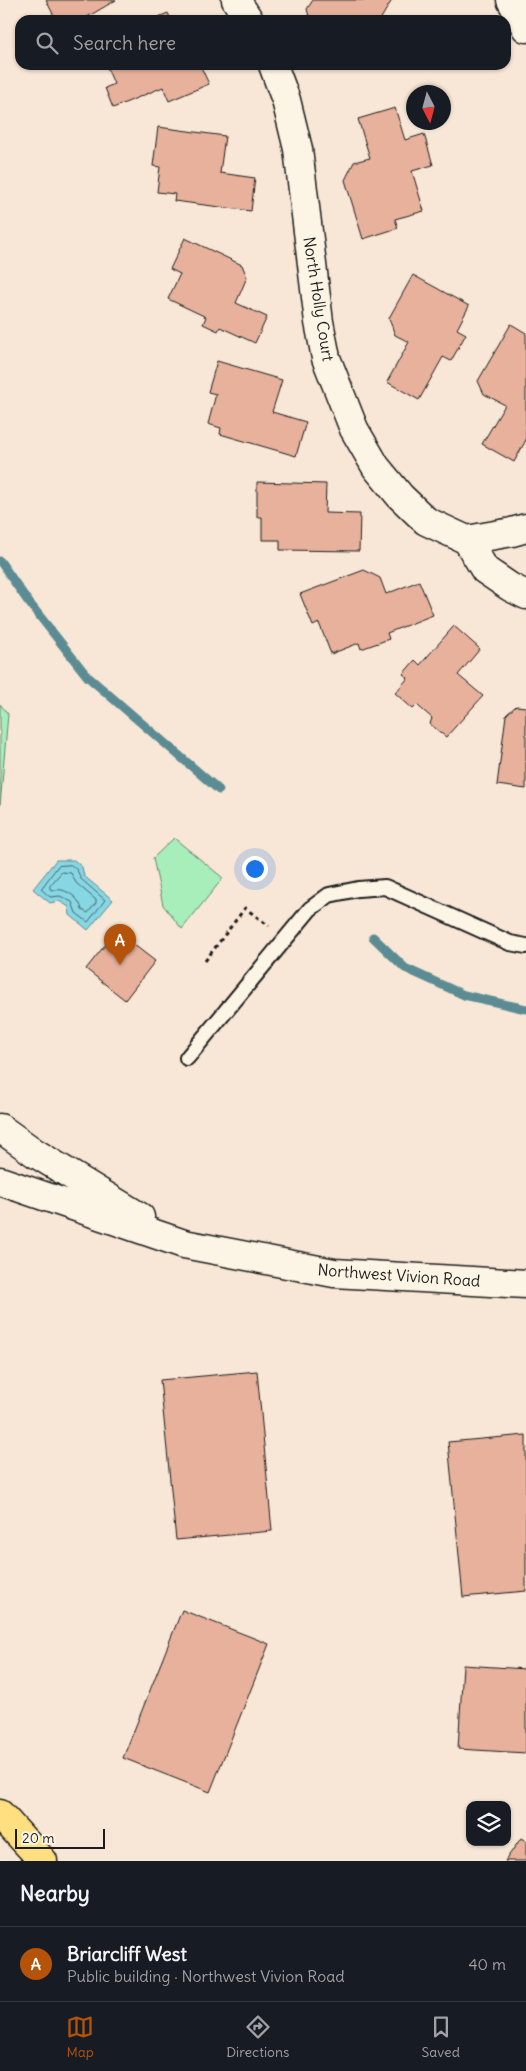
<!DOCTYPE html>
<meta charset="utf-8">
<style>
:root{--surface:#171b24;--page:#242831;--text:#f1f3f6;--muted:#9ea1a6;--line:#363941;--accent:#b45309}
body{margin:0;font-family:Delius,sans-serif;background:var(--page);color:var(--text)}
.controls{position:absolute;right:15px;bottom:15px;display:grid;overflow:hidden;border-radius:10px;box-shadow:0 1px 4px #0004}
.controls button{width:45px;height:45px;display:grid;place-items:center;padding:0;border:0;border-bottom:1px solid var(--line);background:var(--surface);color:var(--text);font:25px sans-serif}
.compass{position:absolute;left:406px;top:85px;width:45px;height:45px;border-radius:50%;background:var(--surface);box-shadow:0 1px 4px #0004;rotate:174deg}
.scale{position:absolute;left:15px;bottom:12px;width:90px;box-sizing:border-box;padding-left:5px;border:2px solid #1c1c1c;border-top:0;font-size:14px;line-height:18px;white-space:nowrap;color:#1c1c1c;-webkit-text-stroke:4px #fcf5e5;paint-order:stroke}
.you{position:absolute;left:254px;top:868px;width:18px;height:18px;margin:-12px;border:4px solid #fff;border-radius:50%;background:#1a73e8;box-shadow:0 0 0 8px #1a73e833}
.badge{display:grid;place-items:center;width:32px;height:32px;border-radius:50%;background:var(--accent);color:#fff;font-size:16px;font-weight:700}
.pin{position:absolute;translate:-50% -41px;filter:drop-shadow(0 1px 2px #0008)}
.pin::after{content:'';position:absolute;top:26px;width:18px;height:15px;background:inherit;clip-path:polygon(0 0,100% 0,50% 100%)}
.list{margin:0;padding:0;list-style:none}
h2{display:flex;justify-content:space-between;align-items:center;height:65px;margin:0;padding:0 20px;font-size:21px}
h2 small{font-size:16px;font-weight:400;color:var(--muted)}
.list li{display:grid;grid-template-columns:32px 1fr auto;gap:15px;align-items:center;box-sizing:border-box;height:75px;padding:0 20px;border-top:1px solid var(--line)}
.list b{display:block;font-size:19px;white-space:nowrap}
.list p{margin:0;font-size:16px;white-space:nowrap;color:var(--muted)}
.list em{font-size:16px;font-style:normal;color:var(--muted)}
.icon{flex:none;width:28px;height:28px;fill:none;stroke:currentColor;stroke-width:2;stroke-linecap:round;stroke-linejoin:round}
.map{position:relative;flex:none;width:526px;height:1861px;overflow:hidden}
.search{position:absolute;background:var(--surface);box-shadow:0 1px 4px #0004;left:15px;right:15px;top:15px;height:55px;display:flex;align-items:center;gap:12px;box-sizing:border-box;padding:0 18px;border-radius:15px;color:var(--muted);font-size:19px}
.sheet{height:140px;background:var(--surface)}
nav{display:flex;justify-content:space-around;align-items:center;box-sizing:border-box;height:70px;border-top:1px solid var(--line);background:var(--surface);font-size:14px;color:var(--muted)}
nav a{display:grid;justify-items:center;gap:2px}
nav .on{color:var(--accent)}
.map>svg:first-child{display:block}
.green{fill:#a7eebb;stroke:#62856c}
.water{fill:#87d6e3;stroke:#5c8c93}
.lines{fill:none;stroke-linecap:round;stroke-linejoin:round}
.shore{stroke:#47666c;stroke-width:1}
.stream{stroke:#5c8c93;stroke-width:9}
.building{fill:#e7b19c;stroke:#1c1c1c}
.service-casing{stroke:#1c1c1c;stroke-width:18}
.minor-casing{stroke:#1c1c1c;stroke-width:31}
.secondary-casing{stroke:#1c1c1c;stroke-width:31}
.motorway-casing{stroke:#1c1c1c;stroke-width:31}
.path{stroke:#1c1c1c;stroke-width:3;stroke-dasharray:4 4;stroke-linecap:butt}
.service{stroke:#fcf5e5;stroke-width:14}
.minor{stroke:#fcf5e5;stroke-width:28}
.secondary{stroke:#fcf5e5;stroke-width:28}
.motorway{stroke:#ffdf80;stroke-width:28}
.labels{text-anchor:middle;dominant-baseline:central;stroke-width:4;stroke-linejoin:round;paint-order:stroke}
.street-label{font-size:16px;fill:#1c1c1c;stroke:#fcf5e5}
</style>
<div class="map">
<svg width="526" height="1861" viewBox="0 0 526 1861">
<rect width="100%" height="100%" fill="#f8e7d6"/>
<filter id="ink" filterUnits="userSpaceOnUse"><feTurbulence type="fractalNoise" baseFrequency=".02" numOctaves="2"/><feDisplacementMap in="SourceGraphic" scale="10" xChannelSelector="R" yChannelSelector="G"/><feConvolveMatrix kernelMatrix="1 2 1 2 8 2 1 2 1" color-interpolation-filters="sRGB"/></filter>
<g filter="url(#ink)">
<!-- green -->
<path class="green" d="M0 704 8 714 0 806Z
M174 838 223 878 182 929 163 905 153 858Z"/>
<!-- water -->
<path class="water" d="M56 860H74L82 867 84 876 113 900 88 930 70 915 69 907 59 901 50 903 33 889Z"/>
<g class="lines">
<!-- shore -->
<path class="shore" d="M71 865 77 870 81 879 105 900 88 922 76 913 72 902 60 896 50 897 41 889 58 866Z
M62 872 71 873 76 883 96 900V903L88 913 82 910C80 900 72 893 62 890 57 889 54 891 50 889V886Z"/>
<!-- stream -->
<path class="stream" d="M0 561 27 600 87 676 219 790
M373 937 405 968 464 995 526 1009"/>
</g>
<!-- building -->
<path class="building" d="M46 0H116L82 20H56Z
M313 0H392L380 20H310L307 9Z
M168 13 171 20H151Z
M106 65H200L209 84 169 101 163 87 113 108 105 88 114 84Z
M395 108 405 140 424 134 433 165 412 171 424 211 395 219 398 228 363 239 345 180 354 162 370 158 358 119Z
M158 127 225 136 220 173 255 178 251 211 174 201 175 194 157 192 160 167 153 166Z
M185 238 242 265 247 277 236 303 267 317 255 343 220 327 218 331 203 324 206 317 168 299 180 274 170 269Z
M413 275 469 306 457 329 466 334 451 361 443 357 419 400 387 382 409 342 395 335 389 318Z
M511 324 526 333V440L514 462 482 444 505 405 484 394 478 381Z
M217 361 282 380 272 412 306 422 296 456 220 434 221 428 208 424 216 394 208 392Z
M257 482 326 484 325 513 360 514 359 551 280 550V540H262V517H257Z
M364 570 380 578 386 594 419 581 433 615 387 633 389 639 361 649 359 643 331 654 319 623 313 626 300 594Z
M454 626 480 649 458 675 483 696 446 737 430 724 432 718 417 705 413 709 395 693 408 678 403 674 415 660 420 665Z
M516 706 526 707V789L497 785 506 715Z
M116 931 155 961 125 1000 86 969Z
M257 1371 272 1531 176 1540 160 1380Z
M526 1435V1591L463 1597 448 1442Z
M182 1610 269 1644 210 1792 123 1758Z
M463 1665 526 1669V1753L458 1749Z
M521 1838 526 1841V1861H505Z"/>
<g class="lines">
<!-- service casing -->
<g class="service-casing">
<path id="service" d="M187 1058 310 909 329 895 358 889 385 887 510 943 526 946"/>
</g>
<!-- minor casing -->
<g class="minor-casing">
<path id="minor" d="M236 0 249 20
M511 0 526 28
M273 65 286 100 298 149 319 322 326 358 354 429 376 467 400 496 426 521 467 540 485 570 510 587 526 595
M467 540 512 532 526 528"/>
</g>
<!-- secondary casing -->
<g class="secondary-casing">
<path id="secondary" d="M0 1128 35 1153 140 1217
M0 1181 184 1244 334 1273 526 1284"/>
</g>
<!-- motorway casing -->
<g class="motorway-casing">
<path id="motorway" d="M0 1814 43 1861"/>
</g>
<!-- path -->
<path class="path" d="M205 961 245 908 269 926"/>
<!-- service -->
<use href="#service" class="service"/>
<!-- minor -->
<use href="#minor" class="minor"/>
<!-- secondary -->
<use href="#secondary" class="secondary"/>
<!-- motorway -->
<use href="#motorway" class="motorway"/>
</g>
</g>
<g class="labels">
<!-- street labels -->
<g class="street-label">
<text transform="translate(319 299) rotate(81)">North Holly Court</text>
<text transform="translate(399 1275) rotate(4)">Northwest Vivion Road</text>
</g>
</g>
</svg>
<div class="controls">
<button><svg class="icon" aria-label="layers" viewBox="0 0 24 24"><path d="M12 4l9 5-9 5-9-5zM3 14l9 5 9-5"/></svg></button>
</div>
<svg class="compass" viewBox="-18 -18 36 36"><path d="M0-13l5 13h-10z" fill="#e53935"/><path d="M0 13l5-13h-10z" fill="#9ea1a6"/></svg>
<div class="scale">20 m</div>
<div class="you"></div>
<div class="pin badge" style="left:120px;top:965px">A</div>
<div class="search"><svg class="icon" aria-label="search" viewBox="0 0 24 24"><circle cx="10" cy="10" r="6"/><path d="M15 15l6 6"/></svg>Search here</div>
</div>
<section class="sheet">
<h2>Nearby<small></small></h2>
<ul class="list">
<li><span class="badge">A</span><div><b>Briarcliff West</b><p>Public building · Northwest Vivion Road</p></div><em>40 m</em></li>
</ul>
</section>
<nav>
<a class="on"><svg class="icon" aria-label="map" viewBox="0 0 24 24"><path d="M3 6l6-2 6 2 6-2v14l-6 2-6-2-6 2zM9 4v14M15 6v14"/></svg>Map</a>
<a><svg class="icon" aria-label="directions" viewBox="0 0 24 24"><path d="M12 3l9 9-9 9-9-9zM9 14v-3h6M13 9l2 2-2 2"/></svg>Directions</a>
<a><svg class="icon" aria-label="saved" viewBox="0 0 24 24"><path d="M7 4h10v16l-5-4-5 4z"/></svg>Saved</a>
</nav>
